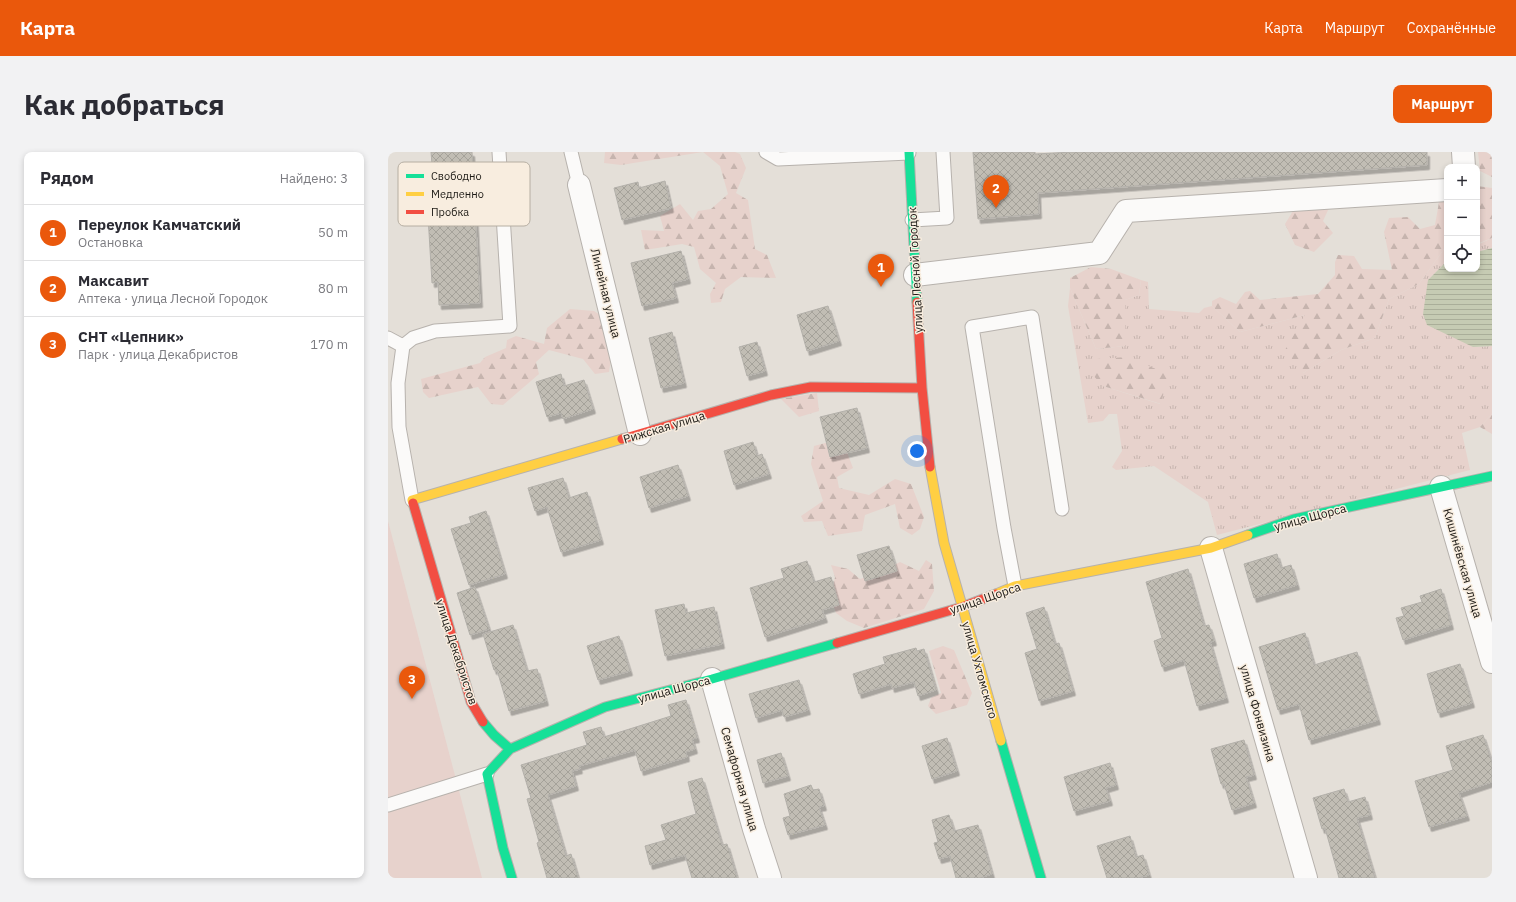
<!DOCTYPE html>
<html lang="ru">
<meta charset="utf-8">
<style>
:root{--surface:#fff;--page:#f2f2f3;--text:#2b2b33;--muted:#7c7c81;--line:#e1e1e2;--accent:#ea580c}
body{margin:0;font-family:"IBM Plex Sans",sans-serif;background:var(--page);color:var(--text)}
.controls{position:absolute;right:12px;top:12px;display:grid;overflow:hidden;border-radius:8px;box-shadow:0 2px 6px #0003}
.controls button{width:36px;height:36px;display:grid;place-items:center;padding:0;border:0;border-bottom:1px solid var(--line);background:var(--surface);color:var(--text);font:20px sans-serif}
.you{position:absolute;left:529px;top:299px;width:14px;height:14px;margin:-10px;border:3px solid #fff;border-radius:50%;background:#1a73e8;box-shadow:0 0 0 6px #1a73e833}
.badge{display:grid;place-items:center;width:26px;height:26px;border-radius:50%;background:var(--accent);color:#fff;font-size:13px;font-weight:700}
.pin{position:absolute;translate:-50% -33px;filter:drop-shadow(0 1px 2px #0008)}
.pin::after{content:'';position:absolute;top:21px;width:14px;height:12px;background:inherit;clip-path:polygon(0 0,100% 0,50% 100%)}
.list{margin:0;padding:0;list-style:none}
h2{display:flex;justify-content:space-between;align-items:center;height:52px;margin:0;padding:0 16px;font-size:17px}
h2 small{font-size:13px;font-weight:400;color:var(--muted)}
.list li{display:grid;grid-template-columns:26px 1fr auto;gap:12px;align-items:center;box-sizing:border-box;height:56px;padding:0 16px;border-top:1px solid var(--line)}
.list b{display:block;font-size:15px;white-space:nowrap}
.list p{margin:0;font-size:13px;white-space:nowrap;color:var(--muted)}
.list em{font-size:13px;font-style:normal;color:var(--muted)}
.icon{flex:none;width:22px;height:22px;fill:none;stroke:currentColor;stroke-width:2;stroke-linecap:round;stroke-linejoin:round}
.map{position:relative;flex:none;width:1104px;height:726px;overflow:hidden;border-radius:8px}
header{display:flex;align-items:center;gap:24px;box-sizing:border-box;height:56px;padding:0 20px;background:var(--accent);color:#fff}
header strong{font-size:19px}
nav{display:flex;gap:22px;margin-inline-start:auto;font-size:14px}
.intro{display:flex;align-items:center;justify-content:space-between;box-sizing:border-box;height:96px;padding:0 24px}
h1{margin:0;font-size:28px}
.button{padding:10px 18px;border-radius:8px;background:var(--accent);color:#fff;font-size:14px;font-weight:700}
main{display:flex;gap:24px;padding:0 24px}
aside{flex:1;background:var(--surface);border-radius:8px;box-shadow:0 2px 6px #0003}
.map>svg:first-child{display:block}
.grass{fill:url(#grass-tufts);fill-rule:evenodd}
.forest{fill:url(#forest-firs)}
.garden{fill:#e7d2cc}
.water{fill:url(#water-rules)}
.building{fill:url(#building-cross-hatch);stroke:#b3b0aa;filter:url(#shadow)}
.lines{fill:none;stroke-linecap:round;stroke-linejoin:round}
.lane-casing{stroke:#b7b2ad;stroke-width:15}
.street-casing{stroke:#b7b2ad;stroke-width:24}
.fast-casing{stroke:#b7b2ad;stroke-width:11}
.slow-casing{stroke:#b7b2ad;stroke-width:11}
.jam-casing{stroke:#b7b2ad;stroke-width:11}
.lane{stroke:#fbfaf9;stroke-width:13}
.street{stroke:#fbfaf9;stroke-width:22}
.fast{stroke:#16e098;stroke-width:9}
.slow{stroke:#ffcf43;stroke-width:9}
.jam{stroke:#f24e42;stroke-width:9}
.labels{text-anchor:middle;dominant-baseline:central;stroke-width:3;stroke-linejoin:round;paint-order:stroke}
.street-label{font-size:12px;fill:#1d1a15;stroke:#f8eddf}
.key{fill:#f8eddf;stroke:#b6aea2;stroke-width:1}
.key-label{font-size:11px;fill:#1d1a15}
</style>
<header>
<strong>Карта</strong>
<nav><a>Карта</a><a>Маршрут</a><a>Сохранённые</a></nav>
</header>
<div class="intro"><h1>Как добраться</h1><a class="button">Маршрут</a></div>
<main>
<aside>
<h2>Рядом<small>Найдено: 3</small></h2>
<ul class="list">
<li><span class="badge">1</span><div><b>Переулок Камчатский</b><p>Остановка</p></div><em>50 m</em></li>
<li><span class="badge">2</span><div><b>Максавит</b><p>Аптека · улица Лесной Городок</p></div><em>80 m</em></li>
<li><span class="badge">3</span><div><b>СНТ «Цепник»</b><p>Парк · улица Декабристов</p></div><em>170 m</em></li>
</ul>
</aside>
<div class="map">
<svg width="1104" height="726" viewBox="0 0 1104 726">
<defs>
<pattern id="grass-tufts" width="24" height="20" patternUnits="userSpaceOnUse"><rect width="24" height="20" fill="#e7d2cc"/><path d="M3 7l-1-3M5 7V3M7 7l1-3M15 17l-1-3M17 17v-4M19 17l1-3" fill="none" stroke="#c6b4ae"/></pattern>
<pattern id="forest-firs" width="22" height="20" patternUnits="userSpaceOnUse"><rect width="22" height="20" fill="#e7d2cc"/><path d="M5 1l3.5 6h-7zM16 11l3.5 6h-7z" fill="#c6b4ae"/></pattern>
<pattern id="water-rules" width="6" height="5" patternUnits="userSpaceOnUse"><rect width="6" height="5" fill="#c6cbb3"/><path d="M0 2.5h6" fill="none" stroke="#aaae99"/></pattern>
<pattern id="building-cross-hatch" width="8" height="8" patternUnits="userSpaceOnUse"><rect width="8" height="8" fill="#c1bdb4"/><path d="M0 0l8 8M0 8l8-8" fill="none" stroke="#a5a29a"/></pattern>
<filter id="shadow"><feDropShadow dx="2.5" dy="4.5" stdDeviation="0" flood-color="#0004"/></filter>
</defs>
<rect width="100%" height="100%" fill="#e4dfd8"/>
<!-- grass -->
<path class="grass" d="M1104 86V96L1089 100V93Z
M1056 97H1059V109L1040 128 1085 195 1104 194V262L1092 275 1074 281 1082 318 829 383 820 350 766 314 728 318 724 315 734 299 729 262H721L715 269 700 271 680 154 682 136 708 197 737 194V148L751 143 753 128 760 130 761 157 811 161 816 156 824 154 852 180 917 163 915 221 953 198 987 186 1001 147 1031 132ZM779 222 772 252 715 234Z"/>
<!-- forest -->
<path class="forest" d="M217 0H347L352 2 358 16 348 41 360 48 367 97 379 103 388 126 353 125 337 137 333 150 323 151 322 142 328 131 312 117 306 95 294 92 257 98 253 78 276 79 272 64 292 52 305 68 310 59 323 57 340 42 332 14 315 0 233 13 216 11Z
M1090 0H1104V25L1092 19Z
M1089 34 1104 36V86L1089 92Z
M1059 46V97H1056L1031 132 1001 147 987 186 953 198 915 221 897 198 917 163 852 180 824 154V149L832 145 848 152 857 140 862 139 872 148 930 142 947 123V110L950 103 966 104 974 117 1004 118 996 80 1001 66 1020 65 1032 77 1047 73 1051 50Z
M908 54 941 56 935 69 945 81 926 100 907 93 897 72Z
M703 115 723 117 753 128 751 143 737 148V194L708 197 682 136V126Z
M182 157 206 159 238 180 223 207 221 220 207 222 195 207 161 198 148 210 151 222 115 253 103 252 90 235 41 246 35 240 33 227 92 211 97 205 118 196 119 188 128 184 156 192 159 176Z
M739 205 780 222 773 252 715 234 701 219 709 207Z
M429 241 431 259 411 265 393 247Z
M1104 262V282L1092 275Z
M441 290 457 295 465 316 449 325 451 336 481 343 507 327 523 332 536 365 532 377 524 383 512 376 507 352 477 363 474 379 440 384 434 369 416 370 413 364 435 349 423 312 426 294Z
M538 408 544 412 546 439 536 457 476 476 459 469 448 461 443 446 447 425 443 413 460 417 472 427 489 422 512 410 531 419Z
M555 494 566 498 584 541 579 553 548 562 540 554 543 546 553 541 541 499Z"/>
<!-- garden -->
<path class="garden" d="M0 369 94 726H0Z"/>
<!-- water -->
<path class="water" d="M1104 96V194L1085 195 1039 173 1035 162 1040 128 1059 109V117H1089V100Z"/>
<!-- building -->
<path class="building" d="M43 0H84L92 151 51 153 50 130 44 131 37 13H44Z
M585 0H647V2L685 0H1039V13L650 41 651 62 590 67Z
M277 29 283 56 234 68 226 36 250 30 251 36Z
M293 99 300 127 284 131 288 146 254 154 243 111Z
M440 154 451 189 419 199 409 163Z
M284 180 296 231 273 236 261 186Z
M369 190 377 219 359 224 351 195Z
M173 222 176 234 196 228 205 257 175 267 173 261 159 265 148 230Z
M469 256 479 296 442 305 432 265Z
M365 290 369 304 374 302 381 322 346 333 336 299Z
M290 313 300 344 261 356 252 325Z
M175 326 181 346 199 340 213 388 173 400 159 355 147 359 140 336Z
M98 359 117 422 81 433 63 377 83 371 81 365Z
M501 394 509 419 477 429 469 403Z
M889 402 893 416 903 413 909 433 866 446 856 412Z
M419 409 426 430 443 425 451 453 434 458 437 466 377 485 362 436 396 426 393 417Z
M800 417 816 474 821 473 826 489 822 490 838 546 809 554 796 508 774 515 766 489 774 486 758 430Z
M87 435 101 477 82 483 69 441Z
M1053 437 1063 473 1015 488 1008 466 1016 464 1013 456 1034 450 1032 444Z
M296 452 298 461 326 455 334 492 277 504 267 458Z
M656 455 667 492 671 491 685 539 651 549 637 501 649 497 638 461Z
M125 473 139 519 149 517 158 549 121 559 109 518H106L95 482Z
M917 481 926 513 969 500 990 568 921 588 911 552 890 558 871 495Z
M231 484 242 519 210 528 199 494Z
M528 496 529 499 536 497 548 538 530 544 526 530 504 536 503 532 471 542 465 522 497 512 495 505Z
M1072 512 1084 551 1050 561 1039 522Z
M411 528 420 558 396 565 394 558 368 566 361 542Z
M298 548 309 586 304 587 307 597 298 600 299 605 253 619 247 598 191 614 192 617 184 619 188 634 160 643 178 704 183 702 190 726H159L149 691 151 690 139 647 143 646 133 613 199 593 195 580 213 575 216 585 283 564 280 553Z
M1095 583 1104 611V630L1071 641 1079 664 1041 675 1027 629 1065 618 1058 594Z
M559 586 569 619 544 627 534 594Z
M856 588 866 623 858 625 866 651 844 658 836 632H833L823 597Z
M393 601 400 624 375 631 369 608Z
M722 611 728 633 718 636 722 649 686 659 676 625Z
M314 626 334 693 339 692 349 726H304L297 703 262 713 257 694 278 688 273 673 308 662 300 630Z
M423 633 425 638 431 637 436 654 431 655 437 673 400 683 395 666 402 664 396 642Z
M956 637 960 650 977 645 982 663 969 666 987 726H951L937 676 934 677 925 646Z
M561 663 566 679 590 673 604 722 592 726H568L562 704 551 707 546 691 550 690 544 668Z
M742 684 748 705 755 703 761 723 750 726H719L709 694Z"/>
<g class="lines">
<!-- lane casing -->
<g class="lane-casing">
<path id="lane" d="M183 0 191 33
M378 0 390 7 521 1
M524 68 559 66 555 0
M0 186 15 194
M24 348 11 275 10 231 15 194 25 186 47 179 122 174 111 0
M627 434 616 376 584 175 644 165 674 357
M0 653 99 622"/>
</g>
<!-- street casing -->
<g class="street-casing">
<path id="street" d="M1075 0 1076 15
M191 33 252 282
M527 123 711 101 738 59 1059 38
M1053 335 1104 510
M823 396 918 726
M324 527 366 677 382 726"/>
</g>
<!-- fast casing -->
<g class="fast-casing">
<path id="fast" d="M521 0 529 150
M860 383 906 367 1104 324
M95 570 106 583 122 597 99 622 115 696 124 726
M613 589 653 726
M122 597 217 555 324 527 449 491"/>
</g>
<!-- slow casing -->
<g class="slow-casing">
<path id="slow" d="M542 315 556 391 613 589
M25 351 24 348 234 287
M608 442 627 434 823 396 860 383"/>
</g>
<!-- jam casing -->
<g class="jam-casing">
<path id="jam" d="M529 150 534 236 542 315
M234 287 383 243 423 235 534 236
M25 351 83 550 95 570
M449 491 574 455 608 442"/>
</g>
<!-- lane -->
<use href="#lane" class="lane"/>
<!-- street -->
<use href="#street" class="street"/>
<!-- fast -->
<use href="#fast" class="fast"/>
<!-- slow -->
<use href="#slow" class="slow"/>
<!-- jam -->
<use href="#jam" class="jam"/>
</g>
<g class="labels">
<!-- street labels -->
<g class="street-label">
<text transform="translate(527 118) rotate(-93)">улица Лесной Городок</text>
<text transform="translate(218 141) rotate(76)">Линейная улица</text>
<text transform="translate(276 275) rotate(-17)">Рижская улица</text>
<text transform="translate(922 365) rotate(-15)">улица Щорса</text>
<text transform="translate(1075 411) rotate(74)">Кишинёвская улица</text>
<text transform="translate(597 446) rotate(-19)">улица Щорса</text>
<text transform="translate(69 500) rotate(72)">улица Декабристов</text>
<text transform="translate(592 518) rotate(74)">улица Ухтомского</text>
<text transform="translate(286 537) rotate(-15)">улица Щорса</text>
<text transform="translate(870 561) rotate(74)">улица Фонвизина</text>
<text transform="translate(352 627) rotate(74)">Семафорная улица</text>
</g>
</g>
<!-- legend -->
<rect x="10" y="10" width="132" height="64" rx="6" class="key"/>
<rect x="18" y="22" width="18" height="4" fill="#16e098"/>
<rect x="18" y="40" width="18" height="4" fill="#ffcf43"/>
<rect x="18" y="58" width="18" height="4" fill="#f24e42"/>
<g class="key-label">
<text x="43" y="28">Свободно</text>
<text x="43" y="46">Медленно</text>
<text x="43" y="64">Пробка</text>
</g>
</svg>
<div class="controls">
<button>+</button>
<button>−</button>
<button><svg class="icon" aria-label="locate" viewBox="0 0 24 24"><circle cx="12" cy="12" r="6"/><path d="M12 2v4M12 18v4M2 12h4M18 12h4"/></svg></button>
</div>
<div class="you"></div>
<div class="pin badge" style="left:493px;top:135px">1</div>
<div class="pin badge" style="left:608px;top:56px">2</div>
<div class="pin badge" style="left:24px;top:547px">3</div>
</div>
</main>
